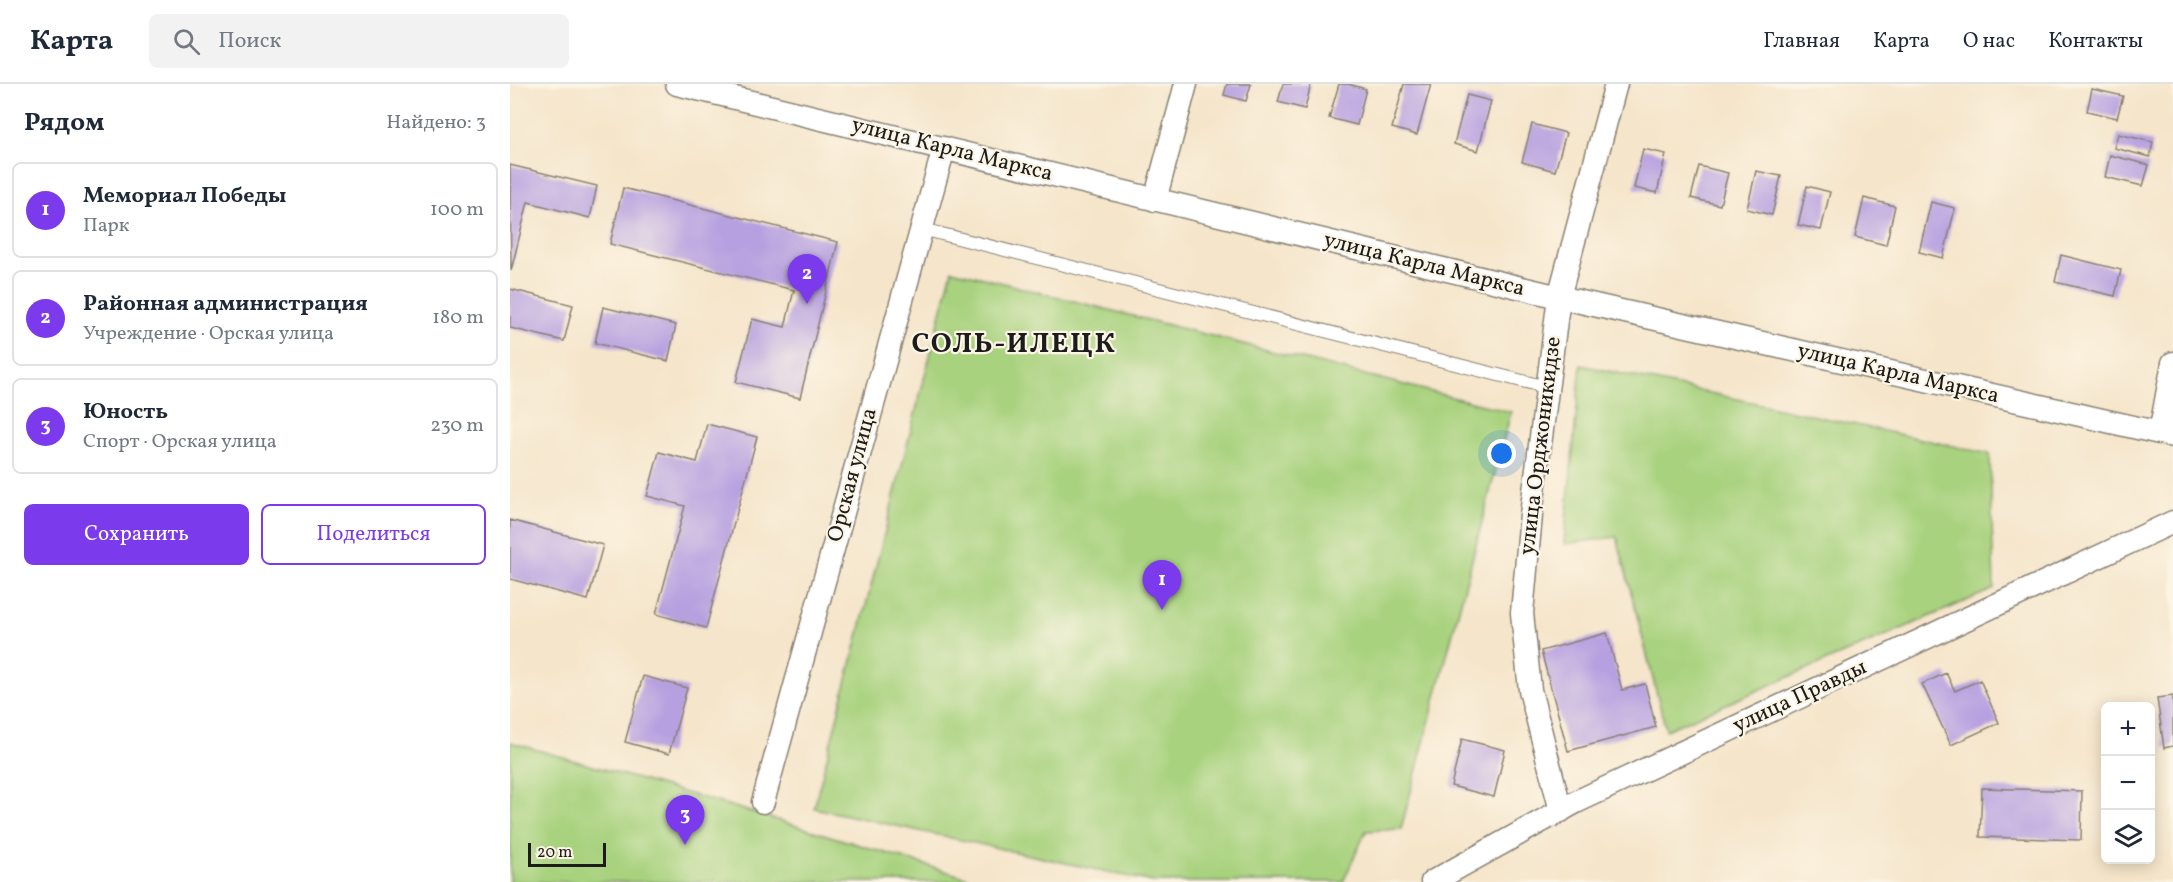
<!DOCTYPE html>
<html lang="ru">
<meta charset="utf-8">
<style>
:root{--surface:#fff;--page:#f2f2f3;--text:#1f2937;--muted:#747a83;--line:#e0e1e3;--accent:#7c3aed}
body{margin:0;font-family:Vollkorn,serif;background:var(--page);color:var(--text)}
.controls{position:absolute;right:18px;bottom:18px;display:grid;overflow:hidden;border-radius:9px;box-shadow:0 3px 15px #0003}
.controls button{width:54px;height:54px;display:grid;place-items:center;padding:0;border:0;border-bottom:2px solid var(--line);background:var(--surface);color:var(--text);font:30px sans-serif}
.scale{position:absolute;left:18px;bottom:15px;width:78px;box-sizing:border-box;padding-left:6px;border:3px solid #1c1c1c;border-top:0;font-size:16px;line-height:21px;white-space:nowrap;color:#1c1c1c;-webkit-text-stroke:4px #fcf5e5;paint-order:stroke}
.you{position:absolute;left:992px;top:370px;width:21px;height:21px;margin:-15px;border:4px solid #fff;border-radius:50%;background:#1a73e8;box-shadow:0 0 0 9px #1a73e833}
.badge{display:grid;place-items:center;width:39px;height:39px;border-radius:50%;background:var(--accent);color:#fff;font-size:20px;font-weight:700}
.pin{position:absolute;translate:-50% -50px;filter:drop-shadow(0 2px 3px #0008)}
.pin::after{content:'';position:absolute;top:32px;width:21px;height:18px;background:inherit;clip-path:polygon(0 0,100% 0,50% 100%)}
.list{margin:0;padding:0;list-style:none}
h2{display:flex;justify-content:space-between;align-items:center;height:78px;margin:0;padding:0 24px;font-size:26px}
h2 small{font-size:20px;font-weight:400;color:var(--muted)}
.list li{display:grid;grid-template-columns:39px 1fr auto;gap:18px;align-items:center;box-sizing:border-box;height:96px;margin:0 12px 12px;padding:0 12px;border:2px solid var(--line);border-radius:9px}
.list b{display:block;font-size:22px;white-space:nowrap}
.list p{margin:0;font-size:20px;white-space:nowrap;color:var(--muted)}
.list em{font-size:20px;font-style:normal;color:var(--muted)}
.actions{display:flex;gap:12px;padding:18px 24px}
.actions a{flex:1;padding:14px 0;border:2px solid var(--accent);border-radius:9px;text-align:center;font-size:21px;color:var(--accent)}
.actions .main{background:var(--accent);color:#fff}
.icon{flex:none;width:33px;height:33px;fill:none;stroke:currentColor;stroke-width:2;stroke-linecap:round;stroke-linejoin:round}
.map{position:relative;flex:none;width:1663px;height:798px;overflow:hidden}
header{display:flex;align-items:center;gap:36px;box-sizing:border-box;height:84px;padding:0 30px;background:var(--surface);border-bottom:2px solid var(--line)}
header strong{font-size:28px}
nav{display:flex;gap:33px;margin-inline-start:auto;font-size:21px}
.search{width:420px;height:54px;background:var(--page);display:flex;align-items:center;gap:15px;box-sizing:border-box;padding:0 21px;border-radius:9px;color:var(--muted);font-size:22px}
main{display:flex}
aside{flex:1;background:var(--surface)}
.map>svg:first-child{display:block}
.green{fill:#a8d27e;stroke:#62774d;stroke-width:1.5}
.building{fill:#b7a0e0}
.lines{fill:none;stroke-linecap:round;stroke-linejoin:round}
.lane-casing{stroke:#888073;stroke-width:14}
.street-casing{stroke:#888073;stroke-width:25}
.lane{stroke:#fff;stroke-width:12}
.street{stroke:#fff;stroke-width:22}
.labels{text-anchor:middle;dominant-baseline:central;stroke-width:4.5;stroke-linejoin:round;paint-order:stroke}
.street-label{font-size:22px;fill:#1c1c1c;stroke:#fcf5e5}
.district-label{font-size:28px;font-weight:bold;letter-spacing:1.5px;fill:#1c1c1c;stroke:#fcf5e5}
</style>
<header>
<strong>Карта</strong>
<div class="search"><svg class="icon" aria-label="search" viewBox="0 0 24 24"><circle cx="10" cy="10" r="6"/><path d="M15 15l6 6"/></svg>Поиск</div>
<nav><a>Главная</a><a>Карта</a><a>О нас</a><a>Контакты</a></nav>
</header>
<main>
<aside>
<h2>Рядом<small>Найдено: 3</small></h2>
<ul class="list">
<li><span class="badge">1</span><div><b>Мемориал Победы</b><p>Парк</p></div><em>100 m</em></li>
<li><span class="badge">2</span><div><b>Районная администрация</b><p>Учреждение · Орская улица</p></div><em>180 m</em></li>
<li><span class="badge">3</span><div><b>Юность</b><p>Спорт · Орская улица</p></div><em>230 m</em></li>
</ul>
<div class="actions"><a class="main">Сохранить</a><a>Поделиться</a></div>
</aside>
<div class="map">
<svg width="1663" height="798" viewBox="0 0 1663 798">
<rect width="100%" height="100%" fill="#fcf5e5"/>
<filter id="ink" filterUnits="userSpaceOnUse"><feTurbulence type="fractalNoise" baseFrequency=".0167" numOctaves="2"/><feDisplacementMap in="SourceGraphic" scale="12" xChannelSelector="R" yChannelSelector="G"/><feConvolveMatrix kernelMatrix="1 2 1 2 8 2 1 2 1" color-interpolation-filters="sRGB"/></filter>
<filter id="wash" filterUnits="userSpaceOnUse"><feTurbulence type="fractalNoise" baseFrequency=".008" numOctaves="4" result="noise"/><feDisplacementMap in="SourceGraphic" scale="24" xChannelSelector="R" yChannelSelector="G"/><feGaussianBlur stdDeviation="1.35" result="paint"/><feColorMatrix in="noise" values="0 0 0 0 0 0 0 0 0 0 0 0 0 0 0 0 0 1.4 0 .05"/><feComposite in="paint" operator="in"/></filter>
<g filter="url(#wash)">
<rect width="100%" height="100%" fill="#f5e5ca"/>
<!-- green -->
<path class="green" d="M442 186 1001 328 891 745 856 747 833 798H643L304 724Z
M1071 281 1480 370 1484 505 1156 646 1107 453 1054 460Z
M0 658 228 724 471 798H0Z"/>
<g id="blocks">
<!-- building -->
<path class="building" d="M717 0H741L736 17 714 11Z
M773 0H801L795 25 768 18Z
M829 0H838L856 5 847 41 819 34Z
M894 0H921L907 51 882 44Z
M1582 5 1613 12 1607 34 1577 27Z
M957 11 981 17 968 67 944 60Z
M1022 40 1056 49 1045 87 1012 78Z
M1608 50 1643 58 1640 73 1604 64Z
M1133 65 1156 70 1147 109 1124 104Z
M1600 71 1639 81 1633 102 1595 93Z
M0 81 87 102 80 134 18 118 1 187Z
M1189 82 1218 89 1210 121 1181 114Z
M1246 87 1271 92 1262 131 1237 125Z
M1297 102 1320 108 1311 146 1288 141Z
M113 104 328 158 290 314 226 298 242 235 275 243 284 206 100 160Z
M1354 114 1385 122 1376 161 1345 153Z
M1421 118 1445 124 1433 174 1409 168Z
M1551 171 1611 186 1605 212 1545 198Z
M0 205 63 221 54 257 0 244Z
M93 223 166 241 158 277 85 259Z
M197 340 247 353 196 544 146 530 175 422 137 412 149 368 187 378Z
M0 436 93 461 78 516 0 495Z
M1097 549 1112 606 1135 600 1146 643 1058 667 1031 567Z
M1436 589 1445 607 1470 596 1489 639 1441 661 1412 600Z
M133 592 177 604 159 670 115 658Z
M1663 612V662L1654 664 1647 614Z
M952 655 995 666 984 713 941 702Z
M1472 704 1572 707 1571 756 1470 753Z"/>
</g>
</g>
<g filter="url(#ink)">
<use href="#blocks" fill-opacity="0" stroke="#888073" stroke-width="1.5"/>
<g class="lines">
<!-- lane casing -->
<g class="lane-casing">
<path id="lane" d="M412 145 1036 303"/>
</g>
<!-- street casing -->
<g class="street-casing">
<path id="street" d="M167 0 1049 213 1663 352
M645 116 676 0
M1650 349 1663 279
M253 718 434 64
M1051 727 1020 606 1012 529 1021 431 1049 213 1106 0
M922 798 1066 718 1663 438"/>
</g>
<!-- lane -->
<use href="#lane" class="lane"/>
<!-- street -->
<use href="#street" class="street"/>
</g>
</g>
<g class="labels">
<!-- street labels -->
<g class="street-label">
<text transform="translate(442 66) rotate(14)">улица Карла Маркса</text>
<text transform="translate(914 181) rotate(14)">улица Карла Маркса</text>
<text transform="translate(1388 290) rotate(13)">улица Карла Маркса</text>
<text transform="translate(1031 362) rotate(-83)">улица Орджоникидзе</text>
<text transform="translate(343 391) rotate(-75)">Орская улица</text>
<text transform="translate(1290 613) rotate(-25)">улица Правды</text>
</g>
<!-- district labels -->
<g class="district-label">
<text x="504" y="260">СОЛЬ-ИЛЕЦК</text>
</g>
</g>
</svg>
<div class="controls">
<button>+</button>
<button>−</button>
<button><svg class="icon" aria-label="layers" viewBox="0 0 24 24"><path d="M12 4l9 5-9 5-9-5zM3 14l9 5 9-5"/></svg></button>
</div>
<div class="scale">20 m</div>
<div class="you"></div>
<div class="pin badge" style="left:652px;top:526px">1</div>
<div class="pin badge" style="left:297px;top:220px">2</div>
<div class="pin badge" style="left:175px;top:761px">3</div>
</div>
</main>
